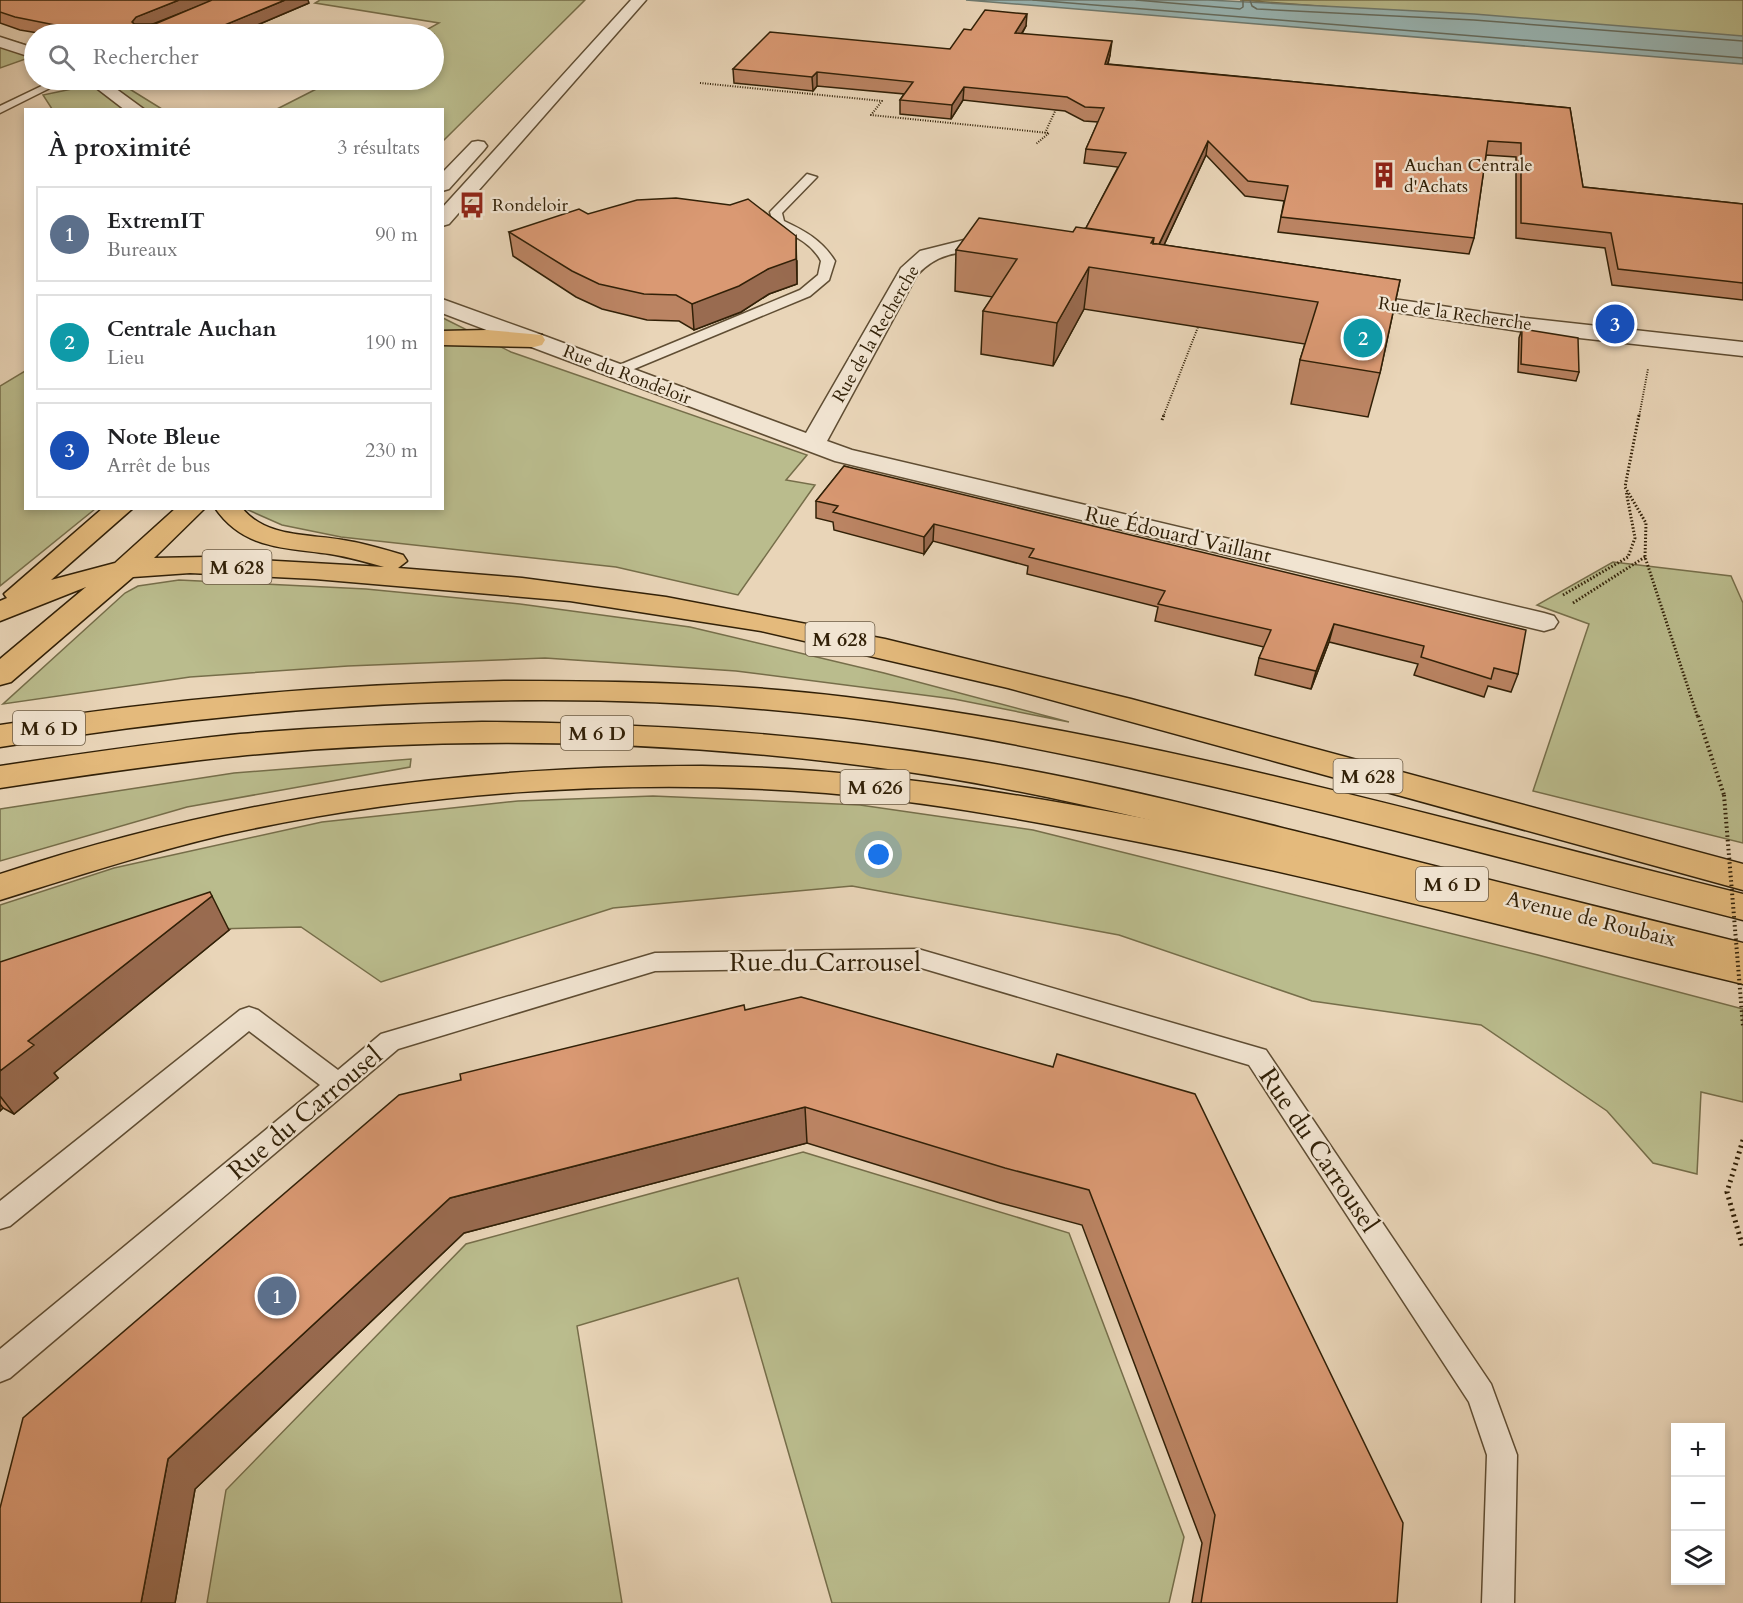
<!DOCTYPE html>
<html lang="fr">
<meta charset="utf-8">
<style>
:root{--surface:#fff;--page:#f2f2f2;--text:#202124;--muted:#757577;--line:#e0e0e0;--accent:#8f2418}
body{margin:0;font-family:Cardo,serif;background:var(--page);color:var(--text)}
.controls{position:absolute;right:18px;bottom:18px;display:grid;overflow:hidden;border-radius:0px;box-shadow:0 3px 9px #0003}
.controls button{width:54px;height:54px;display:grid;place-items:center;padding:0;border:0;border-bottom:2px solid var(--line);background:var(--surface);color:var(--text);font:30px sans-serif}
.you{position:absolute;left:879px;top:855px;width:21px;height:21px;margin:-15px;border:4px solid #fff;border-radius:50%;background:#1a73e8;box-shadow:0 0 0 9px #1a73e833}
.badge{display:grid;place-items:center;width:39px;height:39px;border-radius:50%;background:var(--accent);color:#fff;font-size:20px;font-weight:700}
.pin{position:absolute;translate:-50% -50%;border:3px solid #fff;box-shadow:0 2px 6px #0006}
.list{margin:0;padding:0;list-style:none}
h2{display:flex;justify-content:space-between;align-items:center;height:78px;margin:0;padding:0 24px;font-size:26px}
h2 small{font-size:20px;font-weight:400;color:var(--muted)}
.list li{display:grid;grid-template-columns:39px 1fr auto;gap:18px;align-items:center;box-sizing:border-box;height:96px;margin:0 12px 12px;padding:0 12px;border:2px solid var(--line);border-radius:0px}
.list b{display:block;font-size:22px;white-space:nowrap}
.list p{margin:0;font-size:20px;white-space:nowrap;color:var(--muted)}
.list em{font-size:20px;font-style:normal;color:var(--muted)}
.icon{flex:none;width:33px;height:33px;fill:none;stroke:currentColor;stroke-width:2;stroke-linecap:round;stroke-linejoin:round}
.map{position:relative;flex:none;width:1743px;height:1603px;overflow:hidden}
.search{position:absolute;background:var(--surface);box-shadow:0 3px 9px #0003;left:24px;top:24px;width:420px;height:66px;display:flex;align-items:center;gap:15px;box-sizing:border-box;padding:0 21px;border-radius:33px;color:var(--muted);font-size:22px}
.panel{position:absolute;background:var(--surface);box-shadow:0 3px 9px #0003;left:24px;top:108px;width:420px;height:402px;border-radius:0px}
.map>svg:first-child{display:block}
.green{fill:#babc8d;stroke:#766e4a;stroke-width:1.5}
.water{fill:#99b7b6;stroke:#6f7b70;stroke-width:1.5}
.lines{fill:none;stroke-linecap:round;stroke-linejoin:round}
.shore{stroke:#656c5e;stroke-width:1.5}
.service-casing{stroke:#5f4d33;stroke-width:3}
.minor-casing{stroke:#5f4d33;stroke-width:3}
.tertiary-casing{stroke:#5f4d33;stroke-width:3}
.primary-casing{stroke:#312007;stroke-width:3}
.trunk-casing{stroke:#312007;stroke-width:3}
.path-far3{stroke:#312007;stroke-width:2;stroke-dasharray:1 1.5;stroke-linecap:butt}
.path-far2{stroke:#312007;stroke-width:3;stroke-dasharray:1.5 2;stroke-linecap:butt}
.path-far1{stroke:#312007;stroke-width:4;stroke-dasharray:1.5 3;stroke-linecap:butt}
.path{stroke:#312007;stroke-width:5;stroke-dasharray:2 4;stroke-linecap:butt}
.service{fill:#f1e4d1;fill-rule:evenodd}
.minor{fill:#f1e4d1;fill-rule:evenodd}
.tertiary{fill:#f1e4d1;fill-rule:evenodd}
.primary{fill:#e4ba7c;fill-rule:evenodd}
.trunk{fill:#e4ba7c;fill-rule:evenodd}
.path-bridge{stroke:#312007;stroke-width:4;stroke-dasharray:1.5 3;stroke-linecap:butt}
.wall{fill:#bb8463;stroke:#312007;stroke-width:1.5}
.shaded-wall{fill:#996b50;stroke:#312007;stroke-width:1.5}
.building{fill:#da9973;stroke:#312007;stroke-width:1.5}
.labels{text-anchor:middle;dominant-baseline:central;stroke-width:4.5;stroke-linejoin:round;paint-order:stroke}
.far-poi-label{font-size:18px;fill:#312007;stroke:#f1e4d1;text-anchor:start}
.far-street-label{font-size:18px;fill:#312007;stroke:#f1e4d1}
.shield{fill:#f1e4d1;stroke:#6b5b44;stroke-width:1.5}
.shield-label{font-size:20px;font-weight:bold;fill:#312007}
.street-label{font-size:21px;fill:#312007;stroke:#f1e4d1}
.near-street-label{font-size:26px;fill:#312007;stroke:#f1e4d1}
</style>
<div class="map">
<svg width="1743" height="1603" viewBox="0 0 1743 1603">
<rect width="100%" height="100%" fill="#e9d5b8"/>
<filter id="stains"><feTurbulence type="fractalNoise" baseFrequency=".00333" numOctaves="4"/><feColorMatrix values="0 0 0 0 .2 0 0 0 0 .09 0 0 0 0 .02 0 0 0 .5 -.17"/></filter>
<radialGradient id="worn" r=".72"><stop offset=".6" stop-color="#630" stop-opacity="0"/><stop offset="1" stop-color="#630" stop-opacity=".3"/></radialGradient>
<!-- green -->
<path class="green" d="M320 0H585L443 141 442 110 277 109 334 80H434V34H419L439 23 315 3Z
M1240 0H1743V39Z
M0 37 34 47V56L0 68Z
M115 80 162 109H52L43 95Z
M443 318 511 352 807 455 786 480 815 485 738 595 616 567 341 537 282 525 246 509 442 508Z
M25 371 26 508 95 509 0 586V386Z
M1613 562 1731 576 1743 603V843L1533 791 1589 624 1537 605Z
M179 580 366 589 520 604 690 627 884 673 1069 722 954 699 736 671 545 658 348 666 190 677 3 704 125 593 138 586Z
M411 759 410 767 187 807 0 861V809L234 773Z
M653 796 860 805 1033 830 1538 955 1743 1009V1102L1701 1092 1697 1174 1653 1163 1607 1111 1481 1025 1312 1001 1119 935 852 886 613 908 381 982 301 927 213 929 0 979V905L114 868 322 822 518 801Z
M803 1152 1069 1233 1184 1537 1169 1603H832L738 1278 577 1326 622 1603H207L226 1490 466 1244Z"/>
<!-- water -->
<path class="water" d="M966 0H1208L1474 14 1743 36V64Z"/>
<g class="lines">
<!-- shore -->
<path class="shore" d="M1033 0 1743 58
M1136 0 1240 9 1243 7V0
M1250 0 1252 6 1257 9 1474 20 1743 41"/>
<!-- service casing -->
<g class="service-casing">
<path id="service" d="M54 80H66L0 113V106Z
M807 174 817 177 782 213 784 221C805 231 822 240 835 261L829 280 810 296 622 374H612L610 371 612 368 800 290 818 275 821 261C811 242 792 235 774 226L770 212Z
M918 949 1266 1050 1491 1384 1517 1455 1514 1603H1482L1487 1455 1469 1402 1249 1065 918 967 655 971 398 1049 10 1378 0 1382V1349L320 1085 249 1031 10 1226 0 1229V1201L240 1010 249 1007 258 1010 338 1070 381 1034 655 953Z"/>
</g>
<!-- minor casing -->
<g class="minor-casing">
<path id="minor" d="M631 0H646L449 224 442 226V208Z
M478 141 484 142 487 146 484 150 449 189 442 191V173L472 142Z
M964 240 1010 245 1013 249 1010 253C1002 255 995 254 987 253 959 250 936 254 917 275L827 441 852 450 1544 613 1554 616 1558 622 1554 628 1544 631 835 461 526 345 523 340 526 335H542L806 433 901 268 920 251Z
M1351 293 1525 318 1743 342V356L1525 332 1343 304 1340 299 1343 294Z"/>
</g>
<!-- tertiary casing -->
<g class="tertiary-casing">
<path id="tertiary" d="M0 37 34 48V58L0 47Z
M86 80H104L145 110H125Z
M442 299 542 335 545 340 542 345H526L442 313Z"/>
</g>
<!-- primary casing -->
<g class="primary-casing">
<path id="primary" d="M487 330 542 335 545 340 542 345 534 347 442 345V331Z
M103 508H133L51 580 115 563 176 508H205L154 558 206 557 384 567C366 562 349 557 330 554 285 547 244 550 215 508H242C266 538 309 534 343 540 363 543 383 549 403 555L407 561 398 568 522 578 666 597 885 639 1131 699 1743 864V890L1008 688 761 631 570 601 315 579 190 573 133 577 11 682 0 685V659L86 587 0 621V601L7 598 4 594Z
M702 766C885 768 1066 801 1245 839 1411 875 1577 917 1743 954V984C1543 937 1345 883 1144 843 1039 822 933 802 826 793 629 777 416 792 223 835 147 853 74 877 0 900V874C233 797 457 766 702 766Z"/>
</g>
<!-- trunk casing -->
<g class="trunk-casing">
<path id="trunk" d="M504 681C618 681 733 683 846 697 1147 733 1449 821 1743 894V920C1545 870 1348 815 1148 772 1047 750 944 729 842 717 561 684 278 702 0 747V725C168 699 335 684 504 681Z
M482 722C645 723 804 733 964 759 1086 778 1205 809 1323 838 1463 873 1603 909 1743 943V971C1602 936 1461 899 1321 863 1163 822 1004 782 842 763 642 739 439 736 238 756 158 764 79 776 0 788V766C80 754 160 742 240 734 321 727 402 724 482 722Z"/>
</g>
<!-- path-far3 -->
<path class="path-far3" d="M700 83 882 101 871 115 1049 133 1036 144
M1045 133 1057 107
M1163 417 1198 327
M1639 417 1648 369"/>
<!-- path-far2 -->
<path class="path-far2" d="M1639 415 1625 487 1646 523 1645 557 1698 718
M1162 420 1164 415
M1563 595 1628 557 1635 538 1626 491
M1573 603 1645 557"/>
<!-- path-far1 -->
<path class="path-far1" d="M1698 716 1724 795"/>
<!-- path -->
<path class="path" d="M1743 1140 1727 1192 1743 1248"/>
<!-- service -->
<use href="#service" class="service"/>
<!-- minor -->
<use href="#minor" class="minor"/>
<!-- tertiary -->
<use href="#tertiary" class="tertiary"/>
<!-- primary -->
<use href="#primary" class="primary"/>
<!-- trunk -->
<use href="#trunk" class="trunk"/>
<!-- path-bridge -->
<path class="path-bridge" d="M1724 795 1743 1026"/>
</g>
<!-- wall -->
<path class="wall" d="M0 0H209V1L309 3 236 34H44L20 30 0 23Z
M1026 26 1022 34 1110 55 1108 64 1570 108 1583 187 1743 204V300L1612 285 1605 248 1516 238V157L1486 155 1474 238 1469 254 1278 232 1284 201 1245 196 1206 155 1164 245 1400 280 1380 373 1368 417 1291 404 1300 360 1305 344 1084 309 1053 366 981 354 983 311 993 297 955 291 956 250 1073 232 1086 228 1118 167 1084 163 1086 149 1098 122 1084 121 1065 111 963 100 951 119 900 114V100L904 94 817 86 813 91 734 83 733 69 950 49 971 30Z
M509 232 797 261V284L769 294 741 312 694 330 679 321 647 320 602 309 576 297 513 256Z
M1522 329 1579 372 1576 381 1518 372 1519 338Z
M844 466 1518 674 1511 692 1488 686 1484 697 1414 675 1418 664 1329 642 1311 689 1255 675 1259 658 1264 647 1155 621 1158 607 1027 574 1028 566 933 541 924 554 834 530 833 522 816 518V501Z
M229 930 54 1073 58 1078 14 1114 3 1108 0 1111V962Z
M745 1010 1053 1067 1397 1603H1192L1202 1543 1082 1225 1000 1203 807 1143 464 1233 195 1489 175 1603H0V1508Z"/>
<!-- shaded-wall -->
<path class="shaded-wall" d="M179 0H209V2L140 29 132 22 136 17Z
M285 0H308L309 3 236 34H203Z
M1027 14 1026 26 1014 46 1015 33Z
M1112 41 1110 55 1104 77 1105 64Z
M817 72V86L813 91 812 77Z
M964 87 963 100 951 119 952 105Z
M1208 141 1206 155 1156 262 1158 247Z
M796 236 797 284 769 294 741 312 694 330 692 304 768 269Z
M1089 267 1084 309 1053 366 1057 323Z
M934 524 933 541 924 554V537Z
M1334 624 1329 642 1311 689 1316 671Z
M212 896 229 930 54 1073 58 1078 14 1114 0 1096V1071L28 1041Z
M0 1104 3 1108 0 1111Z
M805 1107 807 1143 464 1233 195 1489 175 1603H141L168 1459 450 1198Z"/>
<!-- building -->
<path class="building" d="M0 0H179L136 17 132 22 134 24H155L212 0H285L203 34H100L15 17 0 12Z
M985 10 1027 14 1015 33 1112 41 1105 64 1570 108 1583 187 1743 204V283L1618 269 1611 233 1521 223V143L1488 141 1474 238 1281 217 1288 186 1248 181 1208 141 1159 244H1153L1154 238 1086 228 1126 153 1086 149 1104 108 1085 107 1067 97 964 87 952 105 900 100 913 82 817 72 812 77 733 69 770 32 950 49 964 29 971 30Z
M676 198 730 205 748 199 796 236V259L768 269 739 286 692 304 676 295 644 294 599 284 572 271 509 232 579 209 588 214 637 200Z
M979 218 1073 232 1076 227 1154 238 1151 243 1400 280 1380 373 1300 360 1318 302 1089 267 1057 323 983 311 1017 259 956 250Z
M1522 329 1578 338 1579 372 1521 364Z
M844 466 1526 630 1518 674 1494 668 1491 679 1421 657 1424 646 1334 624 1316 671 1259 658 1271 630 1158 604 1165 591 1029 557 1034 549 934 524 924 537 833 512 838 506 816 501Z
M210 892 212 896 28 1041 34 1045 0 1071V962Z
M801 997 1053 1067 1057 1054 1195 1094 1403 1523 1397 1603H1201L1215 1515 1089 1190 1005 1168 805 1107 450 1198 168 1459 141 1603H0V1508L23 1418 399 1095 461 1080 460 1074 744 1005 745 1010Z"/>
<!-- icons -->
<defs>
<g id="building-bare" transform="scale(2.07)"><path d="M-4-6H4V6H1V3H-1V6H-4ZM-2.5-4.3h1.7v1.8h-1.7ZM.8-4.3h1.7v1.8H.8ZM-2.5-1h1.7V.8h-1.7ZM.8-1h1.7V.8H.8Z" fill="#8f2418" stroke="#f1e4d1" stroke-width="2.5" paint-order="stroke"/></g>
<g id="bus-bare" transform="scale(2.07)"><path d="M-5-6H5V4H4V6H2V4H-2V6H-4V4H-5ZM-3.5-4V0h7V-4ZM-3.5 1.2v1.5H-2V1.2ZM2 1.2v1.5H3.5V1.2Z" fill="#8f2418" stroke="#f1e4d1" stroke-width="2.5" paint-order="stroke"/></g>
</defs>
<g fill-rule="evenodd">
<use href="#building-bare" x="1384" y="175"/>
<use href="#bus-bare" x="472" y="205"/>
</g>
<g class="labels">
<!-- far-poi labels -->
<g class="far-poi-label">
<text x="1404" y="165">Auchan Centrale<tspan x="1404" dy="21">d'Achats</tspan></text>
<text x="492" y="205">Rondeloir</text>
</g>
<!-- far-street labels -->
<g class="far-street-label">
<text transform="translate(1455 314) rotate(8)">Rue de la Recherche</text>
<text transform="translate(876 334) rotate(-60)">Rue de la Recherche</text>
<text transform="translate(627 375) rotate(21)">Rue du Rondeloir</text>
</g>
<!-- shield labels -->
<g class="shield">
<rect x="202.5" y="550" width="69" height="34" rx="4.5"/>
<rect x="805.5" y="622" width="69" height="34" rx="4.5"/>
<rect x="13" y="711" width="72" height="34" rx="4.5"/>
<rect x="561" y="716" width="72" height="34" rx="4.5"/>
<rect x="1333.5" y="759" width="69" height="34" rx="4.5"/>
<rect x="840.5" y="770" width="69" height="34" rx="4.5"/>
<rect x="1416" y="867" width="72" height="34" rx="4.5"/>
</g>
<g class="shield-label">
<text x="237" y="567">M 628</text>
<text x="840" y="639">M 628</text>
<text x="49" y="728">M 6 D</text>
<text x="597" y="733">M 6 D</text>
<text x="1368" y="776">M 628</text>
<text x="875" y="787">M 626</text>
<text x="1452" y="884">M 6 D</text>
</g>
<!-- street labels -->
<g class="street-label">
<text transform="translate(1178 535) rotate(13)">Rue Édouard Vaillant</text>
<text transform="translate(1591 919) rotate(14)">Avenue de Roubaix</text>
</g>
<!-- near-street labels -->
<g class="near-street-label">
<text x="825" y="962">Rue du Carrousel</text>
<text transform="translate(305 1113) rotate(-40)">Rue du Carrousel</text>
<text transform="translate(1319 1150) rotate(56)">Rue du Carrousel</text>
</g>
</g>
<rect width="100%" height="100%" filter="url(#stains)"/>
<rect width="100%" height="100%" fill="url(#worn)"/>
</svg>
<div class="controls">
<button>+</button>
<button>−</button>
<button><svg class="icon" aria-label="layers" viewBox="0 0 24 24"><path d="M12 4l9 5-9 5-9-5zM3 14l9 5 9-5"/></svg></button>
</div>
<div class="you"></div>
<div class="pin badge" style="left:277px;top:1296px;background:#5c6f8a">1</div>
<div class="pin badge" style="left:1363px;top:338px;background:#0f9aa8">2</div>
<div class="pin badge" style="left:1615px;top:324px;background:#1a4fb4">3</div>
<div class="search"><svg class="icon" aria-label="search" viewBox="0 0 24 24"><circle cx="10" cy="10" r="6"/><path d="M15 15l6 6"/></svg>Rechercher</div>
<section class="panel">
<h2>À proximité<small>3 résultats</small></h2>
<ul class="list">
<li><span class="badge" style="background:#5c6f8a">1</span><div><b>ExtremIT</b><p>Bureaux</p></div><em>90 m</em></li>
<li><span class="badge" style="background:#0f9aa8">2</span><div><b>Centrale Auchan</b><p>Lieu</p></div><em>190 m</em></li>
<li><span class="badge" style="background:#1a4fb4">3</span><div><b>Note Bleue</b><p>Arrêt de bus</p></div><em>230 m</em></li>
</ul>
</section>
</div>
